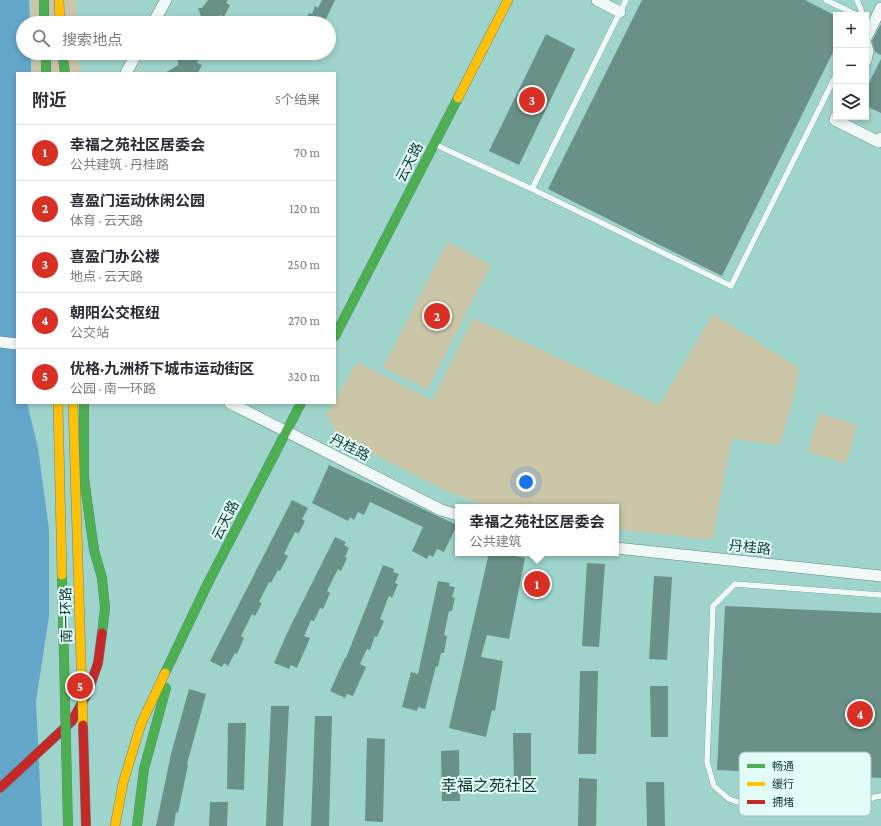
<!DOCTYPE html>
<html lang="zh">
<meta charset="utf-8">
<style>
:root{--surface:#fff;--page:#f2f2f3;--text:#2b2b33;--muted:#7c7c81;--line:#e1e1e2;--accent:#d93025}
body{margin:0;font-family:"Crimson Pro","Noto Sans SC",serif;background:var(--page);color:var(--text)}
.controls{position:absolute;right:12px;top:12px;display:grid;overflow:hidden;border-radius:0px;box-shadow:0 2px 6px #0003}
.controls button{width:36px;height:36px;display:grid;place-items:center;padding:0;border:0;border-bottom:1px solid var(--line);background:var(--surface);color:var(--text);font:20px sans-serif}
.you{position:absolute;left:526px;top:482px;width:14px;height:14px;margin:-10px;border:3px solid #fff;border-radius:50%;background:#1a73e8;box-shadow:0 0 0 6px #1a73e833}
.badge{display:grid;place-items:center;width:26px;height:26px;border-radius:50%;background:var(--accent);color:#fff;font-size:13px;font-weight:700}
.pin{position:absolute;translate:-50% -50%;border:2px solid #fff;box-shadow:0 1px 4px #0006}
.popup{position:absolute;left:455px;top:504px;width:164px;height:52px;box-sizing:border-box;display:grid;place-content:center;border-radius:0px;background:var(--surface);filter:drop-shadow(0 1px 3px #0005);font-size:13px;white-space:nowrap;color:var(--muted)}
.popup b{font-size:15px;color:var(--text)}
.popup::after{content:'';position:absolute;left:50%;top:100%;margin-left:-8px;border:8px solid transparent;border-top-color:var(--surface)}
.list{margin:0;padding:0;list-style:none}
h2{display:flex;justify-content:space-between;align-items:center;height:52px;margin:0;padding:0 16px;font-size:17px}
h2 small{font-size:13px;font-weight:400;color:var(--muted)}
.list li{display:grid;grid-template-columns:26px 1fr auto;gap:12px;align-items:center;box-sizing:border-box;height:56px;padding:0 16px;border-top:1px solid var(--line)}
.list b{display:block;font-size:15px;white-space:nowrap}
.list p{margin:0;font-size:13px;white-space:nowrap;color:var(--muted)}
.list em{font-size:13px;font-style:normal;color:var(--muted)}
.icon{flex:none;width:22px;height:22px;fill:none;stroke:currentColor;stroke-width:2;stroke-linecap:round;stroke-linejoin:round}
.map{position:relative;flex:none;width:881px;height:826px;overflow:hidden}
.search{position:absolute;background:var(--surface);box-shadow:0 2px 6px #0003;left:16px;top:16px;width:320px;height:44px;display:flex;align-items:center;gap:10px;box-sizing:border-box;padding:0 14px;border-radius:22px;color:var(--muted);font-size:15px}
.panel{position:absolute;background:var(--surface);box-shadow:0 2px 6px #0003;left:16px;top:72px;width:320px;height:332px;border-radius:0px}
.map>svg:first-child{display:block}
.green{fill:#ccc6a8}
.water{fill:#64a6ca}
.building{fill:#699187}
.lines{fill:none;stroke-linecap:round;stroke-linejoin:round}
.lane-casing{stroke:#5f8682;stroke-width:6}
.street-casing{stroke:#5f8682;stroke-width:12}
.fast-casing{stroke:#5f8682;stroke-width:10}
.slow-casing{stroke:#5f8682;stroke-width:10}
.jam-casing{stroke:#5f8682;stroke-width:10}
.lane{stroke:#f1f9f8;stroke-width:5.5}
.street{stroke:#f1f9f8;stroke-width:11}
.fast{stroke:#4caf50;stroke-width:9}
.slow{stroke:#ffc107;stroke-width:9}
.jam{stroke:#c62828;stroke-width:9}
.fast-bridge-casing{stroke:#5f8682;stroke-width:10;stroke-linecap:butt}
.slow-bridge-casing{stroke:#5f8682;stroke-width:10;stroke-linecap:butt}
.jam-bridge-casing{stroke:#5f8682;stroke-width:10;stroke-linecap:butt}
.fast-bridge{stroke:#4caf50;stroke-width:9}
.slow-bridge{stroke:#ffc107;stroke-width:9}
.jam-bridge{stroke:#c62828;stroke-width:9}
.labels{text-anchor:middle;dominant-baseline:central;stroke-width:4;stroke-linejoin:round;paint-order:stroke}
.street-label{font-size:14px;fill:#0f3a34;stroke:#e2fdf8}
.quarter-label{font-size:16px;fill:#153430;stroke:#e2fdf8}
.key{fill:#e2fdf8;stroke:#a3c2bd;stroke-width:1}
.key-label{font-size:11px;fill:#0f3a34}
</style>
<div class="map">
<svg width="881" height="826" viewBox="0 0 881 826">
<rect width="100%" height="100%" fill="#9fd4cd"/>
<!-- green -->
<path class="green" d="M30 0H76L77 23H31Z
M32 53H79L80 73H32Z
M447 242 491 265 427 390 383 367Z
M713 314 799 368 793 400 780 445 732 439 712 540 616 529V507H489L447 491 338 436 326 414 333 403H335V399L357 362 432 400 473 318 659 405Z
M819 413 857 425 846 464 808 452Z"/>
<!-- water -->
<path class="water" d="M0 0H29L30 23H23V53H31V73H17V403H27L38 448 49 530V616L36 701 42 826H0Z"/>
<!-- building -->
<path class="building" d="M208 0H228L226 3 230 5 224 17 220 15 216 23H201V16L198 8H202Z
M322 0H335L324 23H304L309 13 312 14 315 6 318 8Z
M642 0H805L836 16V46L722 276 548 189Z
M881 24V55L875 52 872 41Z
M546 34 575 49 519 165 489 151Z
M177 53H202L197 63 202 65 198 73H165L178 65Z
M881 59V113L866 106V89Z
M329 465 457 525 444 552 437 549 433 557 429 555 427 559 412 551 423 527 370 502 364 515 358 512 354 520 350 517 348 521 312 503Z
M292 500 308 508 302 519 305 521 299 533 295 532 284 554 288 556 280 571 278 570 271 583 269 582 259 602 262 603 255 616 252 614 241 636 244 638 237 654 235 653 228 666 224 663 222 667 210 661Z
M335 537 346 542 344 545 349 548 345 557 347 558 341 571 338 569 327 591 330 593 323 609 320 608 314 621 311 620 304 636 310 638 297 668 291 665 289 669 274 663 289 629Z
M489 553H502L525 558 509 639 487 635 481 657 503 661 495 711 492 710 486 737 449 728Z
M587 563 605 564 599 647 582 646Z
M383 565 394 569 393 572 399 574 395 583 398 584 392 598 389 596 380 619 384 621 377 637 375 636 370 650 367 649 360 664 366 667 353 696 347 694 345 698 330 691 345 658H346Z
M654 576 672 577 667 660 649 659Z
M438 581 450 583 449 586 455 587 452 597 455 598 452 611H449L444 635 447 636 444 653H441L438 667 436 666 425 709 418 707 417 711 402 707 411 672 418 674Z
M725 606 881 613V778L717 770Z
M580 671H598L596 754H578Z
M650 686H668V737H651Z
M189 689 206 694 187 764 188 765 178 813 176 812 174 826H156L171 754Z
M271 706H289L283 826H266Z
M315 716H332L329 826H311Z
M228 723H246L244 790 227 789Z
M513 733H531V784H514Z
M367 738 385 739 383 822 365 821Z
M459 750 460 801H442L441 751Z
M579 778 597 779 596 826H578Z
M646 782H664L665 826H647Z
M210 802H228L227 826H209Z"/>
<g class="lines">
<!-- lane casing -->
<g class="lane-casing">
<path id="lane" d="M626 0 532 189 731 286 836 75
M826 0 857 15
M857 0 863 15
M434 144 532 189
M788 780C806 795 832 795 855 797
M869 798 881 796
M873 798 808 805H747L729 799 714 786 707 762 713 606 735 584 881 595"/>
</g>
<!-- street casing -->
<g class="street-casing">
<path id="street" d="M597 0 620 12
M153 23 166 0
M866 38 881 8
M866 44 868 51 866 61
M126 73 137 53
M836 117 835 120 879 142 881 138
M0 342 17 344
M230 403 441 510 458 515
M616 548 881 576"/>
</g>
<!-- fast casing -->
<g class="fast-casing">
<path id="fast" d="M44 0V23
M46 53V73
M62 53 65 73
M335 336 458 98
M84 403V478L94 550 102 578 105 608 102 633
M165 673 208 583 301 403
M137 826 144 769 166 688"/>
</g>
<!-- slow casing -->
<g class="slow-casing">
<path id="slow" d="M59 0 60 23
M458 98 508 0
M115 826 123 783 141 724 165 673"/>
</g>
<!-- jam casing -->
<g class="jam-casing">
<path id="jam" d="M0 788 72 721 88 692 98 663 102 633"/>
</g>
<!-- lane -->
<use href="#lane" class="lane"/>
<!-- street -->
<use href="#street" class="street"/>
<!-- fast -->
<use href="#fast" class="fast"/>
<!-- slow -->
<use href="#slow" class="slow"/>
<!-- jam -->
<use href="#jam" class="jam"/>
<!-- fast-bridge casing -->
<g class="fast-bridge-casing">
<path id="fast-bridge" d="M62 575 68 826"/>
</g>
<!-- slow-bridge casing -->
<g class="slow-bridge-casing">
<path id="slow-bridge" d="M58 403 62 575
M73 403 83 725"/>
</g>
<!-- jam-bridge casing -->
<g class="jam-bridge-casing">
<path id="jam-bridge" d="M83 725 86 826"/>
</g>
<!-- fast-bridge -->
<use href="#fast-bridge" class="fast-bridge"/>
<!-- slow-bridge -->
<use href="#slow-bridge" class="slow-bridge"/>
<!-- jam-bridge -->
<use href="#jam-bridge" class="jam-bridge"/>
</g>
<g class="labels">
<!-- street labels -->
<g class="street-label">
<text transform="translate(409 162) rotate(-63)">云天路</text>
<text transform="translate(350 447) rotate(27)">丹桂路</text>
<text transform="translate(225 520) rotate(-63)">云天路</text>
<text transform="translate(750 547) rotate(6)">丹桂路</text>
<text transform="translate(66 615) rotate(-91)">南一环路</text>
</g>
<!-- quarter labels -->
<g class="quarter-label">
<text x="489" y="785">幸福之苑社区</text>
</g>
</g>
<!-- legend -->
<rect x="739" y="752" width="132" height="64" rx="6" class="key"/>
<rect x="747" y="764" width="18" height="4" fill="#4caf50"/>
<rect x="747" y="782" width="18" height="4" fill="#ffc107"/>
<rect x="747" y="800" width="18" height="4" fill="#c62828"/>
<g class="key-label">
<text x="772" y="770">畅通</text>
<text x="772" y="788">缓行</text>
<text x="772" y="806">拥堵</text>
</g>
</svg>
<div class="controls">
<button>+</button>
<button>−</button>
<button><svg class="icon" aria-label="layers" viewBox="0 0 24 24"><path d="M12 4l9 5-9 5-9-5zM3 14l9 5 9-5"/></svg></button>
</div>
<div class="you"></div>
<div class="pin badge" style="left:537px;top:584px">1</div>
<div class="popup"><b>幸福之苑社区居委会</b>公共建筑</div>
<div class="pin badge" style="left:437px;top:316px">2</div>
<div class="pin badge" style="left:532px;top:100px">3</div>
<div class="pin badge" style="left:860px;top:714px">4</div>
<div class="pin badge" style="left:80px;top:686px">5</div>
<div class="search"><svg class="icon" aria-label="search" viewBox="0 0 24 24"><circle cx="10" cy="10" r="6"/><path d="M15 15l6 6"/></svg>搜索地点</div>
<section class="panel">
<h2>附近<small>5个结果</small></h2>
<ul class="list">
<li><span class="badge">1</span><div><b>幸福之苑社区居委会</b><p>公共建筑 · 丹桂路</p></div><em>70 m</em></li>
<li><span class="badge">2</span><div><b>喜盈门运动休闲公园</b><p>体育 · 云天路</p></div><em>120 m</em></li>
<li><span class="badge">3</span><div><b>喜盈门办公楼</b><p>地点 · 云天路</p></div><em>250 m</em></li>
<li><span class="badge">4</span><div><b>朝阳公交枢纽</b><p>公交站</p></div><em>270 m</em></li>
<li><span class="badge">5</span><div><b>优格·九洲桥下城市运动街区</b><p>公园 · 南一环路</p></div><em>320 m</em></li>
</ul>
</section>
</div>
